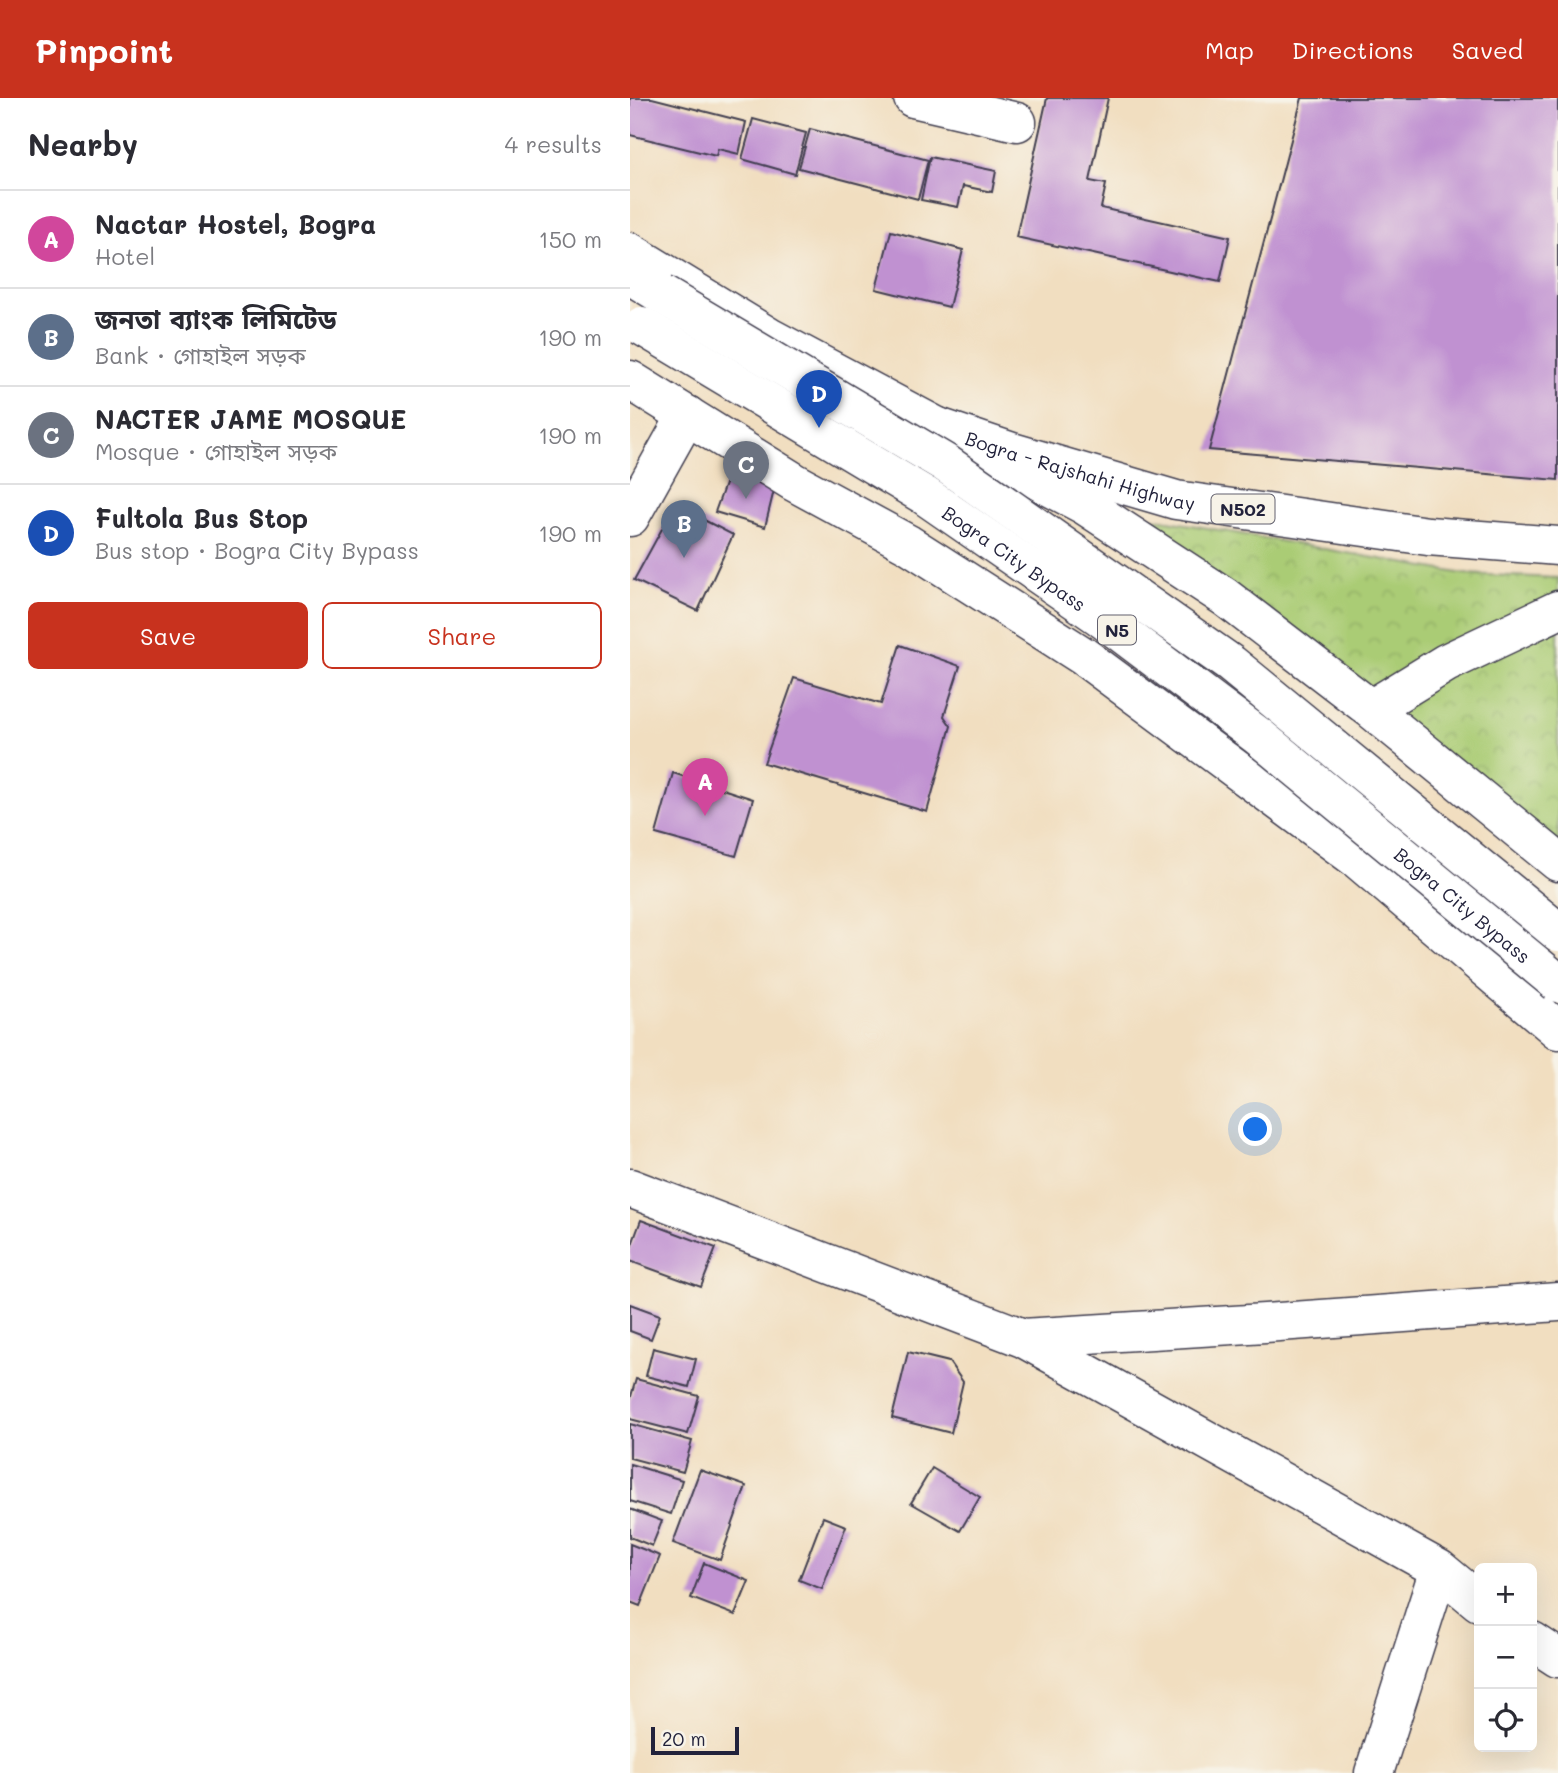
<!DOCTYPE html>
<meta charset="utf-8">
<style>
:root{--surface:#fff;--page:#f7f7f7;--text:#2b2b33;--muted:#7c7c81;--line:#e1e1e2;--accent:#c8321e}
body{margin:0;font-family:Mali,"Noto Sans Bengali",sans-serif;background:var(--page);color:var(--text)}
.controls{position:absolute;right:21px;bottom:21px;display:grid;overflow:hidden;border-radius:10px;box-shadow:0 7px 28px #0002}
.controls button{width:63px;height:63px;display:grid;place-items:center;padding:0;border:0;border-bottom:2px solid var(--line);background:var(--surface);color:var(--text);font:35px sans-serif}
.scale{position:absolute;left:21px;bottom:18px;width:88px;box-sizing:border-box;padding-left:7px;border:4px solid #22223b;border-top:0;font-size:19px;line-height:24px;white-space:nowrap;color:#22223b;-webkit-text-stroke:5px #f7f3e8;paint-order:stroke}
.you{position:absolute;left:626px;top:1032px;width:24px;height:24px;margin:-18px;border:5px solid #fff;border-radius:50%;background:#1a73e8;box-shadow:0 0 0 10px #1a73e833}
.badge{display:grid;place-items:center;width:46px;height:46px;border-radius:50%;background:var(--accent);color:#fff;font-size:23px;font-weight:700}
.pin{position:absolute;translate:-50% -58px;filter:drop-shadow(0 2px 4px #0008)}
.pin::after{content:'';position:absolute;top:37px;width:24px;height:21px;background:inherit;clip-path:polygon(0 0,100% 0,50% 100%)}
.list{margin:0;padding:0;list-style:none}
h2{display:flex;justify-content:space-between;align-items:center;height:91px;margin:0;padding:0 28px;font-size:30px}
h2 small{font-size:23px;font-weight:400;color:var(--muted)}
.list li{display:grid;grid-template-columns:46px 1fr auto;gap:21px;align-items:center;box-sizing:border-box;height:98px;padding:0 28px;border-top:2px solid var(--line)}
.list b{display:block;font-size:26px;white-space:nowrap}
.list p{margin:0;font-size:23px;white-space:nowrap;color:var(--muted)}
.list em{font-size:23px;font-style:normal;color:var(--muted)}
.actions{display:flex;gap:14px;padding:21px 28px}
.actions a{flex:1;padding:16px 0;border:2px solid var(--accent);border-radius:10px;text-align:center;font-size:24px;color:var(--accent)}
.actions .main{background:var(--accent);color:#fff}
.icon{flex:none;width:38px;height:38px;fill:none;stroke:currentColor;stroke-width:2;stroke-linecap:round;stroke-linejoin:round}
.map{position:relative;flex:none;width:928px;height:1675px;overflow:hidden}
header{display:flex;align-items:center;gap:42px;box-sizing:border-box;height:98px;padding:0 35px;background:var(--accent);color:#fff}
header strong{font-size:33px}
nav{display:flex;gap:38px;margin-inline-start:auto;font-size:24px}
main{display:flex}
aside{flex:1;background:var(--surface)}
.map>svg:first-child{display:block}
.park{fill:url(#park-crowns);stroke:#667758;stroke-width:2}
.building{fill:#c091d1}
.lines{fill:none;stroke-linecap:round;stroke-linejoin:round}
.minor-casing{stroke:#413e4f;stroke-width:41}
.major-casing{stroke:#413e4f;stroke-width:41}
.highway-casing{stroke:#413e4f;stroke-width:41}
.minor{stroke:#fff;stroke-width:38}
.major{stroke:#fff;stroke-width:38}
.highway{stroke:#fff;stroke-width:38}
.highway-bridge-casing{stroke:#413e4f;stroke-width:41;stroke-linecap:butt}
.highway-bridge{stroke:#fff;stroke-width:38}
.labels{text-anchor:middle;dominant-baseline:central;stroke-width:5;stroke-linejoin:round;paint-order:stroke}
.shield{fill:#f7f3e8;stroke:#62616f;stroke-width:2}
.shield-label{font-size:18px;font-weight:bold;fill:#22223b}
.street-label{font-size:19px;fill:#22223b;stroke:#f7f3e8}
</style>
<header>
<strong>Pinpoint</strong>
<nav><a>Map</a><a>Directions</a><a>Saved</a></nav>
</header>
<main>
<aside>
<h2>Nearby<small>4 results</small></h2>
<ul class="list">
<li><span class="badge" style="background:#d1479c">A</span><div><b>Nactar Hostel, Bogra</b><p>Hotel</p></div><em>150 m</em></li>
<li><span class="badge" style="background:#5c6f8a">B</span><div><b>জনতা ব্যাংক লিমিটেড</b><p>Bank · গোহাইল সড়ক</p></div><em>190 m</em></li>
<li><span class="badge" style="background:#6b7280">C</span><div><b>NACTER JAME MOSQUE</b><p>Mosque · গোহাইল সড়ক</p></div><em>190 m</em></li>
<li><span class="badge" style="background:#1a4fb4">D</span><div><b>Fultola Bus Stop</b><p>Bus stop · Bogra City Bypass</p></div><em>190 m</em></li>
</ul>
<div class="actions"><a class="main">Save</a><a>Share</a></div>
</aside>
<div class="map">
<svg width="928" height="1675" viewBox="0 0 928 1675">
<defs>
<pattern id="park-crowns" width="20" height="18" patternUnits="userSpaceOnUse" patternTransform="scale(1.75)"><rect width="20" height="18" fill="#aacc75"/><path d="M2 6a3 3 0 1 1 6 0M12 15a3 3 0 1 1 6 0" fill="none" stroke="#92af66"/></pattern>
</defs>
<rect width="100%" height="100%" fill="#f7f3e8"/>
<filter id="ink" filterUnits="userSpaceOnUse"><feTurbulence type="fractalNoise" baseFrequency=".0143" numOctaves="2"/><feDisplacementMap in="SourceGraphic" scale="14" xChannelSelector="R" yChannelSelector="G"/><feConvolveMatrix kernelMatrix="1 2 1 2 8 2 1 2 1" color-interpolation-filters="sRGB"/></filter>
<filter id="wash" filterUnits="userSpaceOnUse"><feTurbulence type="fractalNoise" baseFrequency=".00686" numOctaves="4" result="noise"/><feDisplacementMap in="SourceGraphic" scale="28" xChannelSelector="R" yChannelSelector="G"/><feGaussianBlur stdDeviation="1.57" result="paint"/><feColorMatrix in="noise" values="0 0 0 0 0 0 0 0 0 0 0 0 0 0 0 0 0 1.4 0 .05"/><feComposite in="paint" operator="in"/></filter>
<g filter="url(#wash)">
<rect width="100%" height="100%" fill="#f1dec0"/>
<!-- park -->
<path class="park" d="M500 416 834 476 928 480V749Z"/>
<g id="blocks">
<!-- building -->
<path class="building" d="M0 0H22L116 24 109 56 88 51 86 58 0 37Z
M417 0H478L460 83 476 86 471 110 600 139 590 184 386 139Z
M672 0H928V382L579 352Z
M123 21 176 35 165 76 112 61Z
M180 31 298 62 288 101 169 70Z
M300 59 366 73 362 94 333 88 328 109 291 102Z
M261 133 333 152 319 209 246 191Z
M103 364 145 388 135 429 85 414Z
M45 407 103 437 68 513 4 482Z
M270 547 330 568 314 618 321 628 297 714 134 665 164 580 251 606Z
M43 675 123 701 106 758 26 736Z
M11 1122 86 1150 71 1189 0 1163V1152Z
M0 1206 30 1217 21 1241 0 1233Z
M23 1250 66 1261 59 1289 16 1278Z
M278 1254 319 1264 333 1284 321 1335 262 1320Z
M6 1281 69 1298 58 1336 0 1321V1302Z
M0 1326 62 1343 53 1374 0 1360Z
M0 1366 52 1382 41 1416 0 1403Z
M302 1370 350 1399 330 1433 281 1405Z
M70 1372 116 1388 90 1462 43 1445Z
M0 1411 32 1423 22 1448 0 1439Z
M193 1419 216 1428 192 1491 169 1482Z
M0 1446 30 1458 10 1508 0 1504Z
M74 1465 119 1483 105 1517 61 1500Z"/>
</g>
</g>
<g filter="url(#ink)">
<use href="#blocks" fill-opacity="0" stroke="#413e4f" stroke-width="2"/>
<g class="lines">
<!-- minor casing -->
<g class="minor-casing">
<path id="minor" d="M283 0 387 24
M0 154 139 239 456 408 595 499 741 611 928 764
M0 282 164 384 278 446 453 558 727 761 928 932
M741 611 816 565 928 512
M0 1090 393 1240 809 1471 849 1504
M393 1240 635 1225 928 1204
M902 1543 928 1560
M744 1675 809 1471"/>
</g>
<!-- major casing -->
<g class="major-casing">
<path id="major" d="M0 419 57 317"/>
</g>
<!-- highway casing -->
<g class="highway-casing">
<g id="highway">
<path d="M0 177 31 196"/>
<path id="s1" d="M308 329 382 354 546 402 798 438 928 448"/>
</g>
</g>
<!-- minor -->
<use href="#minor" class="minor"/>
<!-- major -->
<use href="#major" class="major"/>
<!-- highway -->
<use href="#highway" class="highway"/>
<!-- highway-bridge casing -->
<g class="highway-bridge-casing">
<g id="highway-bridge">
<path d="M31 196 315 365 601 566 928 834"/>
<path id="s2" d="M12 228 294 397 469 518 628 638 928 885"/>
</g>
</g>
<!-- highway-bridge -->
<use href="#highway-bridge" class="highway-bridge"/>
</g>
</g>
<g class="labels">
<!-- shield labels -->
<g class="shield">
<rect x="581.5" y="396.5" width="63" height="29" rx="5"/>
<rect x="468" y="517.5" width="38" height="29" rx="5"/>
</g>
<g class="shield-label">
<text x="613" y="411">N502</text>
<text x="487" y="532">N5</text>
</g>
<!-- street labels -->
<g class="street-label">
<text stroke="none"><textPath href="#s1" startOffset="149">Bogra - Rajshahi Highway</textPath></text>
<text stroke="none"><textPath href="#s2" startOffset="439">Bogra City Bypass</textPath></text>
<text stroke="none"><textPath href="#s2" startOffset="1006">Bogra City Bypass</textPath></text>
</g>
</g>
</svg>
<div class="controls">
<button>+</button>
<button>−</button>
<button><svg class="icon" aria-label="locate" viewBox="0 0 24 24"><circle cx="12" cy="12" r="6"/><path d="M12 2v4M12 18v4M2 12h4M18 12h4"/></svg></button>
</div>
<div class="scale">20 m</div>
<div class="you"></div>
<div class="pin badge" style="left:75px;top:718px;background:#d1479c">A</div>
<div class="pin badge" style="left:54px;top:460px;background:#5c6f8a">B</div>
<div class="pin badge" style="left:116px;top:401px;background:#6b7280">C</div>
<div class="pin badge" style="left:189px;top:330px;background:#1a4fb4">D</div>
</div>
</main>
